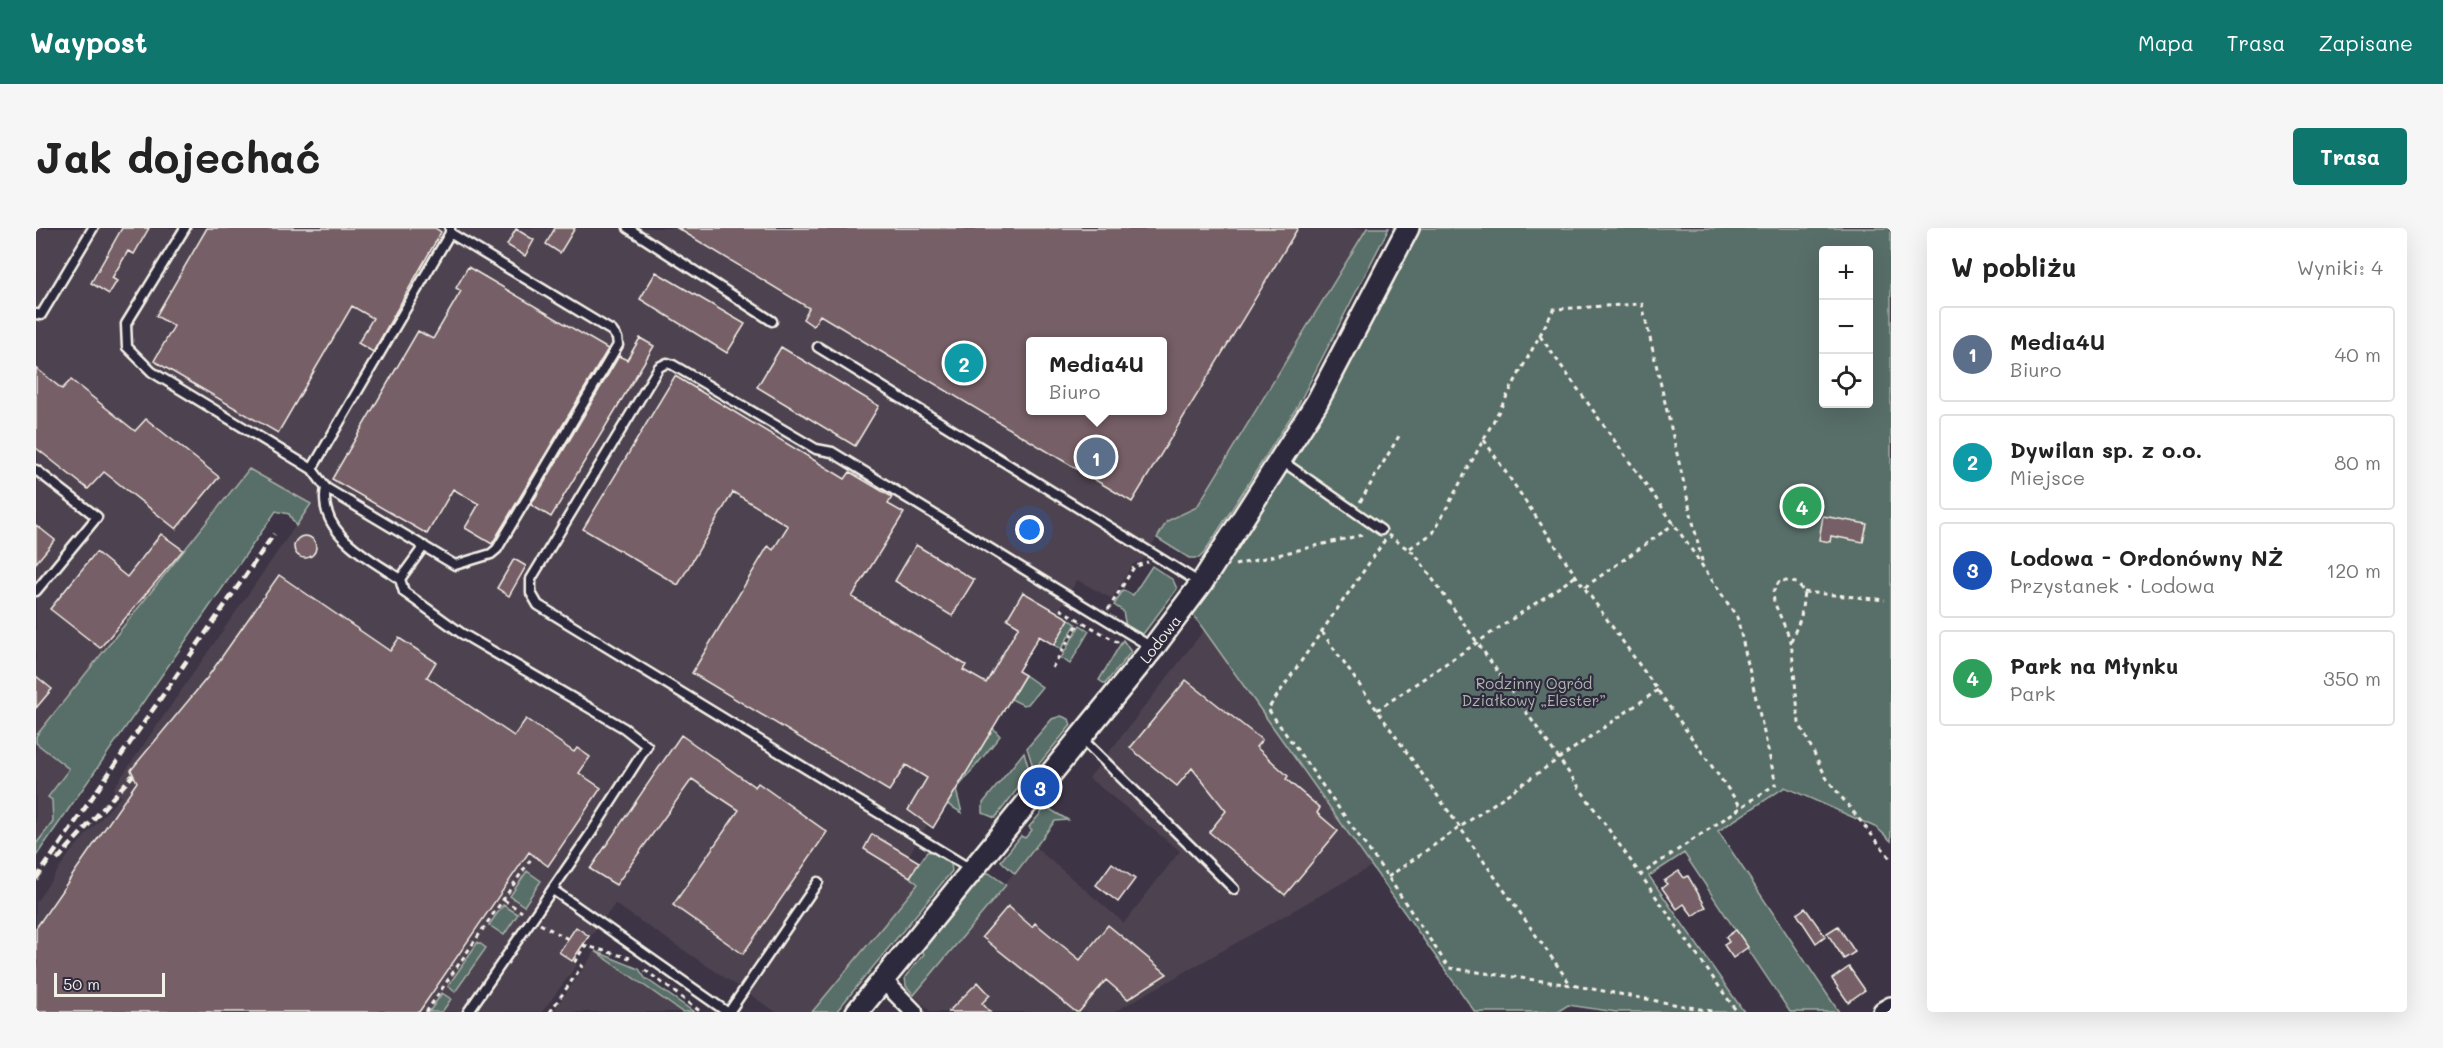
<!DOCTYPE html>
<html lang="pl">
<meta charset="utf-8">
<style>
:root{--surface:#fff;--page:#f6f6f6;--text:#222;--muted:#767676;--line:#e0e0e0;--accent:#0f766e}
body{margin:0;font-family:Mali,sans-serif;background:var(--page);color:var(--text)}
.controls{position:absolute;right:18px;top:18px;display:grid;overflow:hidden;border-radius:6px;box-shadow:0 6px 24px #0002}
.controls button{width:54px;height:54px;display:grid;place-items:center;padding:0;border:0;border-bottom:2px solid var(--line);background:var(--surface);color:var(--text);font:30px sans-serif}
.scale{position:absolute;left:18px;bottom:15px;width:111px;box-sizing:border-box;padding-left:6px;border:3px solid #f4f1e8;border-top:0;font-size:16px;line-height:21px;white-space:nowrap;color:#f4f1e8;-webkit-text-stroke:4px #2f2a3d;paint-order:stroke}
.you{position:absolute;left:994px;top:302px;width:21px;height:21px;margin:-15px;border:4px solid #fff;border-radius:50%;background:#1a73e8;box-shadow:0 0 0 9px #1a73e833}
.badge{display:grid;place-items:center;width:39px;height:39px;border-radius:50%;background:var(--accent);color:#fff;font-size:20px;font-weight:700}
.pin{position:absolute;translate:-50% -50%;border:3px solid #fff;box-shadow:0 2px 6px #0006}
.popup{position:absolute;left:990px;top:109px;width:141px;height:78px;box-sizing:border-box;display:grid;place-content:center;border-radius:6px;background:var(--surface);filter:drop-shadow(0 2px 4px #0005);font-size:20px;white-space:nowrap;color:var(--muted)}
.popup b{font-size:22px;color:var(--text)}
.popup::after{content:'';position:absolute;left:50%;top:100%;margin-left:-12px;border:12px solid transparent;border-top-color:var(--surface)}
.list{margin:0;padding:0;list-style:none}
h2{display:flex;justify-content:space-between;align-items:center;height:78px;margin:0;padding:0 24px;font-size:26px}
h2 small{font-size:20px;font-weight:400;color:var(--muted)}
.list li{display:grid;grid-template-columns:39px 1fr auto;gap:18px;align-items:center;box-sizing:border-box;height:96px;margin:0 12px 12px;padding:0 12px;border:2px solid var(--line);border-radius:6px}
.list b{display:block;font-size:22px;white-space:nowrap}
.list p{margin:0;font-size:20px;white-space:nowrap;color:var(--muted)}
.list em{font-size:20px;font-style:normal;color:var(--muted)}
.icon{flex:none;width:33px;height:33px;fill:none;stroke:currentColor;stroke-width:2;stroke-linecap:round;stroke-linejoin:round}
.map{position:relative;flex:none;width:1855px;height:784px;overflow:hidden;border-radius:6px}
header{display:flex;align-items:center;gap:36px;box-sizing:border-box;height:84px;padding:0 30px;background:var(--accent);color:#fff}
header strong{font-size:28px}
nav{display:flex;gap:33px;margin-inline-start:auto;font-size:21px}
.intro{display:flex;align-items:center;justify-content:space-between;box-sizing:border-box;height:144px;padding:0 36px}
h1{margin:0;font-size:42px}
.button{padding:15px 27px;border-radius:6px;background:var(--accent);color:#fff;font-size:21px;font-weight:700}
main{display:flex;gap:36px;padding:0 36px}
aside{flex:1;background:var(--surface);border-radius:6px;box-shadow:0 6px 24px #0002}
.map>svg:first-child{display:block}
.built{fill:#4e424f;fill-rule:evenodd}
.green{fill:#596e68;stroke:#a6b0a8;stroke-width:1.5;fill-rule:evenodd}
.building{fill:#765f66;stroke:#f4f1e8;stroke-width:1.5;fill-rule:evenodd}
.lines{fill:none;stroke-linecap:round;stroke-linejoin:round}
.service-casing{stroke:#f4f1e8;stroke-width:13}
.minor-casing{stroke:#f4f1e8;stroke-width:21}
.tertiary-casing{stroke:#f4f1e8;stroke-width:26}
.path{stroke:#f4f1e8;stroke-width:3;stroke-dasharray:4.5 4.5;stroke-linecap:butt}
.service{stroke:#2f2a3d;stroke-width:8}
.minor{stroke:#2f2a3d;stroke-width:16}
.tertiary{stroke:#2f2a3d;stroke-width:21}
.rail{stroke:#f4f1e8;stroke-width:4.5;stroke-dasharray:9 4.5;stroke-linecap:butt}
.labels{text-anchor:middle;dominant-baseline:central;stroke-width:4.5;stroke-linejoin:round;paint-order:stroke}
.street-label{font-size:15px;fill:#f4f1e8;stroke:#2f2a3d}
.park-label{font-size:15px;fill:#aeb6ae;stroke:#2f2a3d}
</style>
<header>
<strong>Waypost</strong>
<nav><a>Mapa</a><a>Trasa</a><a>Zapisane</a></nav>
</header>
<div class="intro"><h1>Jak dojechać</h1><a class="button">Trasa</a></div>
<main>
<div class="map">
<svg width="1855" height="784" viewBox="0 0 1855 784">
<rect width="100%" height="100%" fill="#3d3545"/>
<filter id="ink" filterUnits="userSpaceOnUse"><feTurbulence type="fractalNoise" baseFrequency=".0167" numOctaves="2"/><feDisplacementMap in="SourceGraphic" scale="12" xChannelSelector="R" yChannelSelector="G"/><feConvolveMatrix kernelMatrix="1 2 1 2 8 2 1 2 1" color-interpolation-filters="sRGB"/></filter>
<g filter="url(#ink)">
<!-- built -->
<path class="built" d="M0 0H1331L1161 279 1131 293 1106 333 1097 336 1076 371 1041 352 1022 384 1018 417 1003 408 982 442 989 447 897 600 891 597 864 642 882 655 776 784H740L579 676 536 733 541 737 506 784H0V674L34 625 85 568 77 561 274 277 212 241 0 508ZM994 113H1126V182H994Z
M1169 401 1336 638 1078 784H895L878 767 999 619 1088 695 1144 623 1053 550Z
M0 515 33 540 12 568 16 571 17 594 0 616Z
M559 723 646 784H517Z"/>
<!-- green -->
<path class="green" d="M1331 0H1353L1261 179 1168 325 1163 330H1153L1121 310 1131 293 1161 279Z
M1383 0H1855V613L1841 600 1749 559 1682 603 1803 784H1754L1648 625 1613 648 1708 784H1580L1532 777 1521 784H1439L1156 385 1254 239 1337 92ZM1788 22H1832V176H1788Z
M213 241 275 276 260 298 253 286 240 283 0 628V616L17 594 16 572 12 569 33 541 0 515V508Z
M1116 338 1137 352 1141 361 1107 406 1090 399 1087 383 1078 377 1087 362 1097 367Z
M1033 391 1040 396 1025 421 1018 417Z
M1044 397 1053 403 1034 436 1025 430Z
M1087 412 1095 424 1069 456 1063 452Z
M989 447 1006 459 992 476 987 477 975 471Z
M1025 488 1033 491 1035 497 998 542 991 520 1016 491Z
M957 500 964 508 920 562 926 585 911 576Z
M988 524 993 541 987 549 989 551 959 590 947 585V575Z
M1010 579 1032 592 1019 593 979 646 965 633 985 608 989 610 996 602 993 599Z
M898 623 915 635 916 643 800 784H776L882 656 874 649 891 624Z
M491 643 505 653 488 678 474 668Z
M953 645 970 657 878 767 870 758 869 749 888 726 886 720 946 646Z
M467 677 482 686 468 707 453 697Z
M442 714 450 720 419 764 412 758Z
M559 723 603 741 609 750 658 784H646Z
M406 765 415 771 406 784H393Z"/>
<!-- building -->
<path class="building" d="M86 0H113L98 26 92 23 76 50 81 53 73 66 55 55Z
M171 0H399L405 4 337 124 322 115 337 90 316 78 242 205 118 133 138 98 120 88Z
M519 0H539L524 25 510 16Z
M641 0H1262L1096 274 784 87 777 98 767 91 773 80ZM994 114H1126V183H994Z
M480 1 498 12 489 28 471 17Z
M432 39 572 121 456 316 429 300 443 276 417 261 391 306 296 251 382 103 397 111 425 63 420 60Z
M620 44 709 96 691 125 604 71Z
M604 110 618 118 515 289 495 277 583 128 591 132Z
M745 119 843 178 819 218 721 159Z
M0 140 26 161 35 152 99 203 110 191 183 249 140 301 68 244 52 261 0 220Z
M639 148 809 251 814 244 856 269 852 276 868 285 816 369 930 437 927 442 950 455 983 398 971 391 987 364 1033 391 1018 417 1003 408 982 443 989 447 897 600 872 582 891 550 870 537 853 563 656 445 732 318 737 322 752 298 697 264 642 357 547 301Z
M1787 288 1831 296 1827 314 1795 308 1794 314 1783 312Z
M0 297 19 312 0 335Z
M125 306 147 322 64 420 14 381 60 324 91 349Z
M258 319a11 11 0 1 1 22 0a11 11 0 1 1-22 0Z
M880 317 938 352 916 388 859 353Z
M478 331 490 338 473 368 461 360Z
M243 347 354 423 363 410 400 434 391 449 478 508 490 491 538 524 541 520 554 529 543 545 565 560 512 638 493 624 383 784H0V700L101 554 95 542 171 450Z
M0 448 16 461 0 480Z
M1150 452 1226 512 1220 519 1252 548 1250 551 1284 580 1281 585 1302 603 1249 667 1173 604 1190 583 1156 540 1141 558 1094 520Z
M645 507 719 559 722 555 791 604 707 726 637 677 703 582 656 551 580 657 554 641Z
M836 606 883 634 874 649 828 621Z
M1076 635 1099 651 1082 674 1060 657Z
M1643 643 1648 650 1652 648 1670 679 1657 688 1648 676 1641 681 1626 660 1631 656 1628 653Z
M972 678 996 699 999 695 1044 732 1072 697 1131 746 1092 771 1070 752 1043 784H1040L946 709Z
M1769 680 1789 708 1780 715 1761 686Z
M1802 698 1819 724 1808 731 1791 705Z
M540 699 553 708 536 733 523 724Z
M1700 702 1712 719 1697 730 1688 717 1693 714 1690 709Z
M1813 739 1829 762 1812 774 1796 751Z
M942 754 954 767 946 775 954 784H912Z"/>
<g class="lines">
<!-- service casing -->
<g class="service-casing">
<path id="service" d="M149 0 90 96 91 119 116 144 276 241
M592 0 736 93
M414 5 576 103 581 110 582 117 461 321 455 326 419 337 290 260 276 241 414 5V0
M0 86 5 87 57 0
M782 119 1164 355
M1246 233 1345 302
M0 242 61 289 0 363
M290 260C281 305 333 330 364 351L368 364 425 405 588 500 611 518 555 605 432 784
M364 351 388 318
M1045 510 1198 661
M936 642 502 377 495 365V351L623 139 631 135 637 137 780 221 796 224 1117 420
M517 662 691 784
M693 784 782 654"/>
</g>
<!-- minor casing -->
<g class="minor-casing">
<path id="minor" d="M847 752 878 784"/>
</g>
<!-- tertiary casing -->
<g class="tertiary-casing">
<path id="tertiary" d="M821 784 1117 420 1165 356 1281 174 1372 0
M1848 784 1855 780"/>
</g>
<!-- path -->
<path class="path" d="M1504 108 1638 296 1701 389 1740 556 1606 646
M1448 212 1540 348 1705 579
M1324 274 1363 208
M1352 307 1379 326 1701 784
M1349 312 1232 481 1352 649 1413 740 1535 757 1680 784
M1374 320 1397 305 1518 81 1606 76 1667 337
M1199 337 1330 306
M1549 359 1638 296
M1768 364 1849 372
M1024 381 1081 414 1084 411
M1072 382 1098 339 1112 334
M1286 404 1535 757
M1755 413 1765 389 1768 364 1761 355 1744 352 1737 364 1738 374 1755 413 1763 495 1791 551 1855 631
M1016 440 1044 393
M1341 482 1540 348
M1352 649 1622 462
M468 672 486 684
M504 696 532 711
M547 717 594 730
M609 742 665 784
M390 784 497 628
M514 784 546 738 539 733 549 718"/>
<!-- service -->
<use href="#service" class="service"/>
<!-- minor -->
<use href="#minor" class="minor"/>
<!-- tertiary -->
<use href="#tertiary" class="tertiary"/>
<!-- rail -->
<path class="rail" d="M21 632 97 547
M0 651 238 306"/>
</g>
</g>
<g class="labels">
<!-- street labels -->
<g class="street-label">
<text transform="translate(1124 411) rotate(-52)">Lodowa</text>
</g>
<!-- park labels -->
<g class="park-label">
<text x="1498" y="455">Rodzinny Ogród<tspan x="1498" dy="17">Działkowy „Elester”</tspan></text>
</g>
</g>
</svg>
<div class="controls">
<button>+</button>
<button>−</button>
<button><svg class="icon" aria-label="locate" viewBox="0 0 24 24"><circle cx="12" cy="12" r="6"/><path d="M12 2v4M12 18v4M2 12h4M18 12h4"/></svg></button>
</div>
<div class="scale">50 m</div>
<div class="you"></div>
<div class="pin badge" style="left:1060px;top:229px;background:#5c6f8a">1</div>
<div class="popup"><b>Media4U</b>Biuro</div>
<div class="pin badge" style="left:928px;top:135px;background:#0f9aa8">2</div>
<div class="pin badge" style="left:1004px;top:559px;background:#1a4fb4">3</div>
<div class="pin badge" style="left:1766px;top:278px;background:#2e9e5b">4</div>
</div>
<aside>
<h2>W pobliżu<small>Wyniki: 4</small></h2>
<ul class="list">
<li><span class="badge" style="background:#5c6f8a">1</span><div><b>Media4U</b><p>Biuro</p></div><em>40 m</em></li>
<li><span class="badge" style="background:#0f9aa8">2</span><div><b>Dywilan sp. z o.o.</b><p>Miejsce</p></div><em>80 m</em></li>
<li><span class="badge" style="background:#1a4fb4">3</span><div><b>Lodowa - Ordonówny NŻ</b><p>Przystanek · Lodowa</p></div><em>120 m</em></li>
<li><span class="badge" style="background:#2e9e5b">4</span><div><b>Park na Młynku</b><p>Park</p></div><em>350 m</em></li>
</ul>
</aside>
</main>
